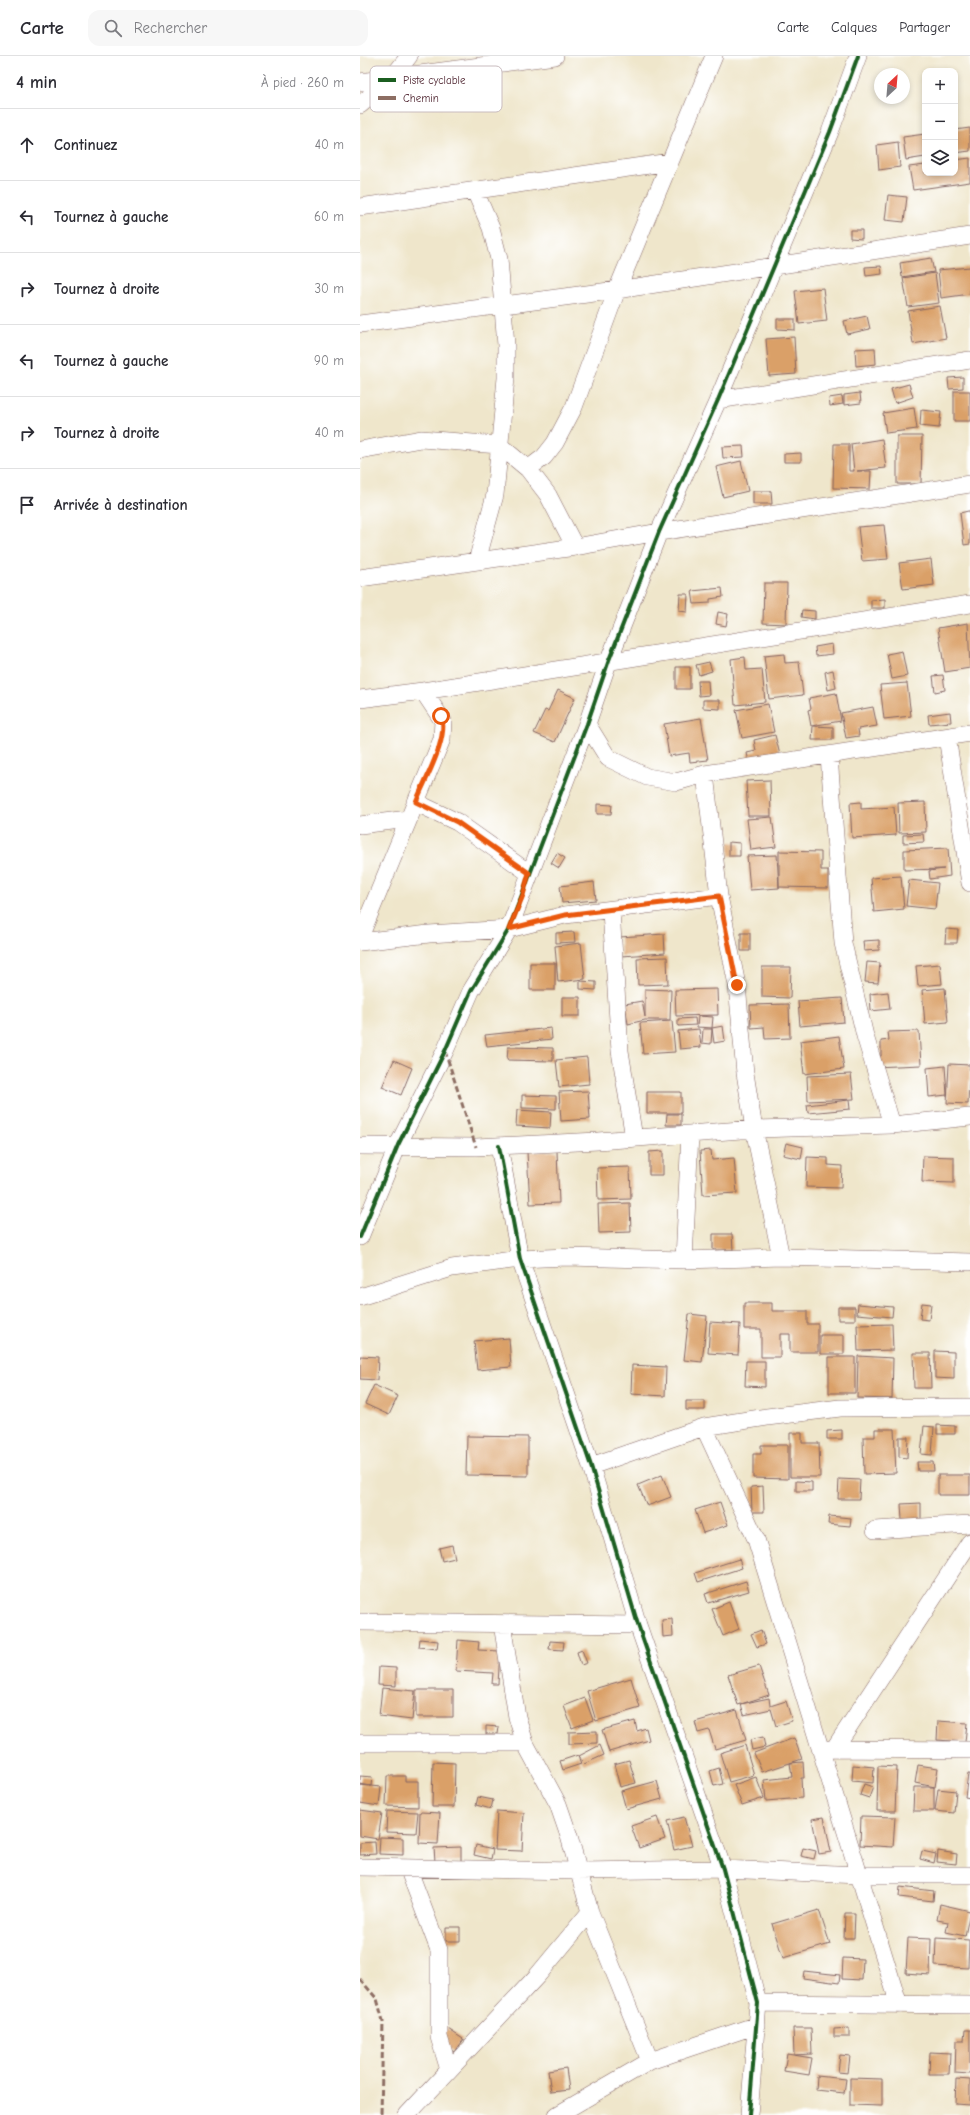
<!DOCTYPE html>
<html lang="fr">
<meta charset="utf-8">
<style>
:root{--surface:#fff;--page:#f7f7f7;--text:#2b2b33;--muted:#7c7c81;--line:#e1e1e2}
body{margin:0;font-family:"Comic Neue",sans-serif;background:var(--page);color:var(--text)}
.controls{position:absolute;right:12px;top:12px;display:grid;overflow:hidden;border-radius:8px;box-shadow:0 2px 6px #0003}
.controls button{width:36px;height:36px;display:grid;place-items:center;padding:0;border:0;border-bottom:1px solid var(--line);background:var(--surface);color:var(--text);font:20px sans-serif}
.compass{position:absolute;left:514px;top:12px;width:36px;height:36px;border-radius:50%;background:var(--surface);box-shadow:0 2px 6px #0003;rotate:26deg}
.stop{position:absolute;width:12px;height:12px;margin:-9px;border:3px solid #ea580c;border-radius:50%;background:#fff}
.stop.end{background:#ea580c;border-color:#fff;box-shadow:0 1px 4px #0008}
.list{margin:0;padding:0;list-style:none}
h2{display:flex;justify-content:space-between;align-items:center;height:52px;margin:0;padding:0 16px;font-size:17px}
h2 small{font-size:13px;font-weight:400;color:var(--muted)}
.list li{display:grid;grid-template-columns:26px 1fr auto;gap:12px;align-items:center;box-sizing:border-box;height:72px;padding:0 16px;border-top:1px solid var(--line)}
.list b{display:block;font-size:15px;white-space:nowrap}
.list em{font-size:13px;font-style:normal;color:var(--muted)}
.icon{flex:none;width:22px;height:22px;fill:none;stroke:currentColor;stroke-width:2;stroke-linecap:round;stroke-linejoin:round}
.map{position:relative;flex:none;width:610px;height:2059px;overflow:hidden}
header{display:flex;align-items:center;gap:24px;box-sizing:border-box;height:56px;padding:0 20px;background:var(--surface);border-bottom:1px solid var(--line)}
header strong{font-size:19px}
nav{display:flex;gap:22px;margin-inline-start:auto;font-size:14px}
.search{width:280px;height:36px;background:var(--page);display:flex;align-items:center;gap:10px;box-sizing:border-box;padding:0 14px;border-radius:12px;color:var(--muted);font-size:15px}
main{display:flex}
aside{flex:1;background:var(--surface)}
.map>svg:first-child{display:block}
.building{fill:#daa067}
.lines{fill:none;stroke-linecap:round;stroke-linejoin:round}
.minor-casing{stroke:#846563;stroke-width:18}
.minor{stroke:#fff;stroke-width:17}
.quiet{stroke:#8d6e63;stroke-width:3;stroke-dasharray:6 3;stroke-linecap:butt}
.cycleway-casing{stroke:#fff;stroke-width:6}
.cycleway{stroke:#1b5e20;stroke-width:4}
.route{stroke:#ea580c;stroke-width:5}
.key{fill:#fff;stroke:#c9bcbf;stroke-width:1}
.key-label{font-size:11px;fill:#4a1f2b}
</style>
<header>
<strong>Carte</strong>
<div class="search"><svg class="icon" aria-label="search" viewBox="0 0 24 24"><circle cx="10" cy="10" r="6"/><path d="M15 15l6 6"/></svg>Rechercher</div>
<nav><a>Carte</a><a>Calques</a><a>Partager</a></nav>
</header>
<main>
<aside>
<h2>4 min<small>À pied · 260 m</small></h2>
<ul class="list">
<li><svg class="icon" aria-label="ahead" viewBox="0 0 24 24"><path d="M12 20V5M6 11l6-6 6 6"/></svg><div><b>Continuez</b></div><em>40 m</em></li>
<li><svg class="icon" aria-label="left" viewBox="0 0 24 24"><path d="M17 20v-9H6M10 6l-5 5 5 5"/></svg><div><b>Tournez à gauche</b></div><em>60 m</em></li>
<li><svg class="icon" aria-label="right" viewBox="0 0 24 24"><path d="M7 20v-9h11M14 6l5 5-5 5"/></svg><div><b>Tournez à droite</b></div><em>30 m</em></li>
<li><svg class="icon" aria-label="left" viewBox="0 0 24 24"><path d="M17 20v-9H6M10 6l-5 5 5 5"/></svg><div><b>Tournez à gauche</b></div><em>90 m</em></li>
<li><svg class="icon" aria-label="right" viewBox="0 0 24 24"><path d="M7 20v-9h11M14 6l5 5-5 5"/></svg><div><b>Tournez à droite</b></div><em>40 m</em></li>
<li><svg class="icon" aria-label="arrive" viewBox="0 0 24 24"><path d="M6 21V4h12l-3 4 3 4H6"/></svg><div><b>Arrivée à destination</b></div></li>
</ul>
</aside>
<div class="map">
<svg width="610" height="2059" viewBox="0 0 610 2059">
<rect width="100%" height="100%" fill="#fff"/>
<filter id="ink" filterUnits="userSpaceOnUse"><feTurbulence type="fractalNoise" baseFrequency=".025" numOctaves="2"/><feDisplacementMap in="SourceGraphic" scale="8" xChannelSelector="R" yChannelSelector="G"/><feConvolveMatrix kernelMatrix="1 2 1 2 8 2 1 2 1" color-interpolation-filters="sRGB"/></filter>
<filter id="wash" filterUnits="userSpaceOnUse"><feTurbulence type="fractalNoise" baseFrequency=".012" numOctaves="4" result="noise"/><feDisplacementMap in="SourceGraphic" scale="16" xChannelSelector="R" yChannelSelector="G"/><feGaussianBlur stdDeviation="0.9" result="paint"/><feColorMatrix in="noise" values="0 0 0 0 0 0 0 0 0 0 0 0 0 0 0 0 0 1.4 0 .05"/><feComposite in="paint" operator="in"/></filter>
<g filter="url(#wash)">
<rect width="100%" height="100%" fill="#efe6cb"/>
<g id="blocks">
<!-- building -->
<path class="building" d="M610 72V95L595 97V74Z
M565 78V101L546 104 543 81Z
M538 86 540 111 519 114 517 89Z
M610 102V126L553 134 549 111 565 109V117H595V104Z
M528 139 547 141 544 166 525 164Z
M490 174H502V183L490 182Z
M571 202 574 216 542 221 540 207Z
M521 210 522 218 506 220 505 211Z
M610 211V238L581 242 578 214Z
M575 217 579 247 548 251 543 222Z
M463 232 467 265 439 268 435 235Z
M580 250 586 282 553 288 548 255Z
M507 260 510 273 487 278 484 265Z
M417 263H435V274L417 273Z
M434 281 436 318 409 320 406 283Z
M515 292 516 308 496 310 495 293Z
M603 321V332L589 333 588 322Z
M549 328 553 341 535 347 531 333Z
M594 335H610V365H594Z
M500 337 501 347 484 349V339Z
M482 340 483 348 470 350 469 342Z
M554 352 557 373 526 377 523 357Z
M561 354 581 356 579 372 560 370Z
M537 380H562L561 428H537Z
M522 383 526 412 497 415H511L510 433 473 432 474 388H489V415H494L491 388Z
M383 390 384 401 363 402 362 391Z
M441 397V406H424V398Z
M381 405 388 435 363 441 356 411Z
M393 435H411L412 448H393Z
M608 455H610V488L604 489 600 457Z
M524 469 528 503 502 505 498 471Z
M571 503 574 529 543 533 539 507Z
M404 527H427L426 568 403 567Z
M362 532 363 541 350 543V547L334 548 332 535Z
M320 538H328L327 556 319 555Z
M525 543V552H511V544Z
M442 554 455 555V563L441 561Z
M358 556 368 558 366 570 356 568Z
M608 567 610 612 585 616 578 572Z
M472 588 473 598 456 600 455 591Z
M542 595 547 620 532 623 527 598Z
M424 598 425 607 439 606 443 639 409 643 404 600Z
M385 601 386 614 402 613 405 646 375 649 371 603Z
M349 606 352 615 339 619 336 609Z
M316 611H330V633H316Z
M473 614 476 632 468 634 465 616Z
M583 619 585 634 575 636 573 620Z
M338 625H348L349 639 339 640Z
M547 627 551 660 524 663 520 629Z
M198 634 215 642 195 686 174 677 185 654 188 655Z
M476 637 481 665 451 670 448 654 451 653 449 642Z
M343 644H360V653L343 652Z
M408 648 414 676 382 682 376 654Z
M513 651 517 670 498 673 499 680 486 682 481 657Z
M590 656 591 666 569 668 568 659Z
M341 662 348 704 330 706 329 697 309 700 304 668Z
M453 670 473 671V684H452Z
M415 679 420 699 389 706 387 697 396 695 394 684Z
M410 724 411 760H388L386 725Z
M501 746V753L534 751 536 779 492 782 490 747Z
M565 746 566 776 539 777 538 747Z
M237 748 252 749 251 758H237Z
M412 761 416 791 391 794 387 763Z
M563 778 564 786 543 787V779Z
M369 786 380 787V800H369Z
M588 792 590 820 570 823 569 815 584 813 544 814V794Z
M419 795 461 796V814H468V832L419 831Z
M197 797 205 802 199 812 191 807Z
M417 799 419 832 390 834 387 800Z
M541 820 544 853 514 856 511 822Z
M549 824 578 827 575 853 546 850Z
M234 826 236 844 202 847 200 830Z
M586 873 598 874 597 887H585Z
M214 876 215 886 196 887V877Z
M381 877H390V895H381Z
M304 878 305 897 261 900 260 881Z
M519 884V894L504 895 503 885Z
M221 887 225 923 198 926 195 890Z
M307 901 308 928 278 929 277 902Z
M507 906 520 907 518 927 505 926Z
M170 907H195V934H170Z
M580 908 582 928 558 930 556 910Z
M402 911H431L430 942 402 941Z
M220 925 236 926V934L220 933Z
M585 932 588 966 565 968 562 934Z
M285 933 311 934 310 964H285L268 968 265 948 282 945 285 961Z
M357 933 358 959 316 960 315 934Z
M528 936 530 953 511 955 510 938Z
M202 941H220V960H202Z
M482 942 484 966 440 970 438 945Z
M429 948 430 982 405 983 404 971 391 972 390 949Z
M338 960 353 961 352 972 337 971Z
M335 962 336 969 318 970V963Z
M312 965 315 996 283 998 280 967Z
M363 970 365 985 354 987 352 972Z
M191 972 192 983 127 990 125 979Z
M339 973 341 991 320 993 318 975Z
M343 973H352L351 988 342 987Z
M559 975 561 1009 514 1011V1000H521V985L529 984 528 976Z
M479 980 484 1013 444 1018 440 985Z
M148 991 193 992V1005L147 1004Z
M227 1001 229 1028 199 1031 196 1004Z
M34 1004 52 1012 41 1039 22 1031Z
M589 1008 610 1009 608 1048 587 1047Z
M585 1010 587 1039 569 1041 567 1012Z
M491 1018 494 1043 448 1045 447 1020Z
M228 1035 230 1063 201 1065 199 1036Z
M287 1036H321V1057H287Z
M162 1039 196 1040V1053L162 1052Z
M489 1044 490 1053 448 1057 447 1049Z
M157 1054 191 1056 190 1072 156 1070Z
M307 1058H321V1069H306Z
M426 1087 443 1091 441 1103 423 1099Z
M351 1094 352 1104 374 1102 377 1137 343 1139 340 1095Z
M197 1095 199 1147 170 1148 167 1096Z
M303 1095V1119H289V1096Z
M563 1100 594 1101V1127L562 1126Z
M447 1101 468 1102V1109L482 1110 481 1132 446 1131Z
M270 1111 271 1143 238 1144 237 1112Z
M270 1147 271 1176 239 1177 238 1148Z
M353 1178H372L373 1194H353Z
M384 1247H412V1255H447V1268H458V1296H430V1278H420V1301H401V1273H384Z
M562 1247 571 1248 569 1264 560 1263Z
M498 1248 533 1251 532 1261 497 1258Z
M478 1251H495V1264H478Z
M329 1258 347 1260 342 1306 324 1304Z
M350 1266 380 1268 378 1299 348 1297Z
M532 1268 533 1294 498 1295 497 1269Z
M460 1279H484V1298H460Z
M149 1282 151 1311 117 1314 114 1285Z
M575 1295 594 1296V1323L575 1322Z
M553 1297H570L571 1332H554Z
M0 1300 18 1301 17 1324 0 1323Z
M498 1300 533 1302 532 1343 497 1342Z
M469 1301H495V1337H469Z
M386 1305H405V1331L385 1330Z
M272 1309 306 1311 305 1340 271 1338Z
M14 1329 38 1340 29 1359 5 1348Z
M326 1345H345V1354H326Z
M577 1369 595 1370V1378H577Z
M564 1370 574 1371 572 1399 561 1398Z
M515 1373H534L536 1417 504 1418 503 1381H515Z
M482 1374V1383H467V1375Z
M430 1377H442V1387H459L460 1421H430Z
M107 1380 168 1381V1420L106 1419Z
M539 1381H548L547 1402 539 1401Z
M401 1389H428V1423L393 1422V1398H401Z
M557 1406H573L574 1415H558Z
M302 1419 311 1441 287 1450 278 1429Z
M578 1419H610V1439H578Z
M479 1423 500 1424 499 1443H478Z
M436 1425 452 1426V1435H436Z
M403 1430 404 1456H392L391 1431Z
M360 1446 368 1469 343 1477 335 1454Z
M561 1447V1464H542L541 1448Z
M469 1460 491 1462 490 1470 468 1468Z
M92 1489 95 1502 82 1505 79 1492Z
M379 1503 382 1512 338 1526 335 1517Z
M386 1525 389 1535 348 1547 345 1538Z
M369 1546 379 1573 363 1580 352 1553Z
M312 1563 313 1580 303 1581 302 1564Z
M401 1574 406 1588 397 1591 391 1578Z
M60 1583 78 1585 77 1593 59 1591Z
M98 1584 119 1586 118 1594 140 1595 138 1628H132L133 1617 96 1615Z
M190 1585 204 1586 203 1594 189 1593Z
M222 1594 227 1607 221 1609 217 1596Z
M399 1610 409 1639 378 1649 368 1619Z
M19 1611 36 1612V1630L18 1629Z
M271 1622 280 1652 236 1665 227 1635Z
M22 1632 55 1635 52 1664 19 1660Z
M56 1634H93V1661H56Z
M225 1642 233 1664 212 1672 204 1650Z
M409 1642 410 1650 426 1645 432 1665 416 1670 411 1653 384 1659 381 1648Z
M377 1654 386 1684 355 1693 349 1674 338 1677 335 1666Z
M275 1665 277 1675 286 1672 289 1684 249 1696 242 1674Z
M578 1665 607 1667 605 1686 577 1684Z
M126 1670 139 1671 138 1678H126Z
M237 1675V1687L209 1688V1676Z
M403 1681 405 1691 392 1694 390 1684Z
M434 1682 442 1703 402 1716 394 1697Z
M240 1689 244 1699 224 1708 219 1700Z
M385 1689 394 1719 369 1726 360 1697Z
M218 1699 221 1708 203 1714 200 1705Z
M269 1704 276 1727 260 1731 254 1708Z
M73 1706 95 1707 94 1751H72Z
M443 1706 444 1722H441L442 1742 406 1745 404 1724 432 1721 430 1707Z
M493 1709 514 1711 513 1727 492 1725Z
M558 1709 578 1712 575 1731 555 1727Z
M518 1710 537 1711 535 1755H517Z
M359 1712 363 1728 354 1730 350 1715Z
M608 1718H610V1742L605 1741Z
M0 1720 12 1721 11 1730 0 1728Z
M27 1720H45V1725H58V1751L26 1750Z
M396 1721 404 1742 382 1749 374 1729Z
M297 1725 302 1743 266 1753 261 1735Z
M504 1728 513 1731 509 1742 500 1739Z
M0 1729 21 1731 19 1750 0 1747Z
M554 1731H574V1755H553Z
M578 1733 596 1735 594 1757 575 1755Z
M118 1741 133 1744 131 1753 116 1749Z
M0 1754 22 1757 18 1783 0 1780Z
M27 1755 58 1756 56 1777 26 1776Z
M137 1755 164 1757 162 1795 135 1794Z
M60 1756 80 1757 78 1788 59 1787Z
M501 1760 535 1761 533 1791 500 1789Z
M297 1761 305 1783 279 1792 271 1770Z
M324 1761 332 1790 314 1794 307 1765Z
M464 1761 471 1796 459 1798 452 1763Z
M20 1781 43 1782V1799L19 1798Z
M15 1786 16 1798 0 1799V1787Z
M116 1789 133 1793 131 1803 114 1799Z
M101 1791V1805L75 1806 74 1792Z
M443 1792 456 1795 454 1803 441 1800Z
M562 1795 576 1798 574 1807 560 1803Z
M578 1795 597 1798 596 1808 577 1806Z
M540 1831 574 1835 573 1845 539 1841Z
M580 1848 610 1855 605 1880 586 1876 588 1866 577 1864Z
M459 1854 470 1888 423 1902 412 1868Z
M485 1857H495L494 1882H484Z
M86 1871H100V1885H86Z
M548 1882 571 1883 570 1919 546 1917Z
M576 1882 609 1884 608 1912 575 1910Z
M483 1902 503 1903 502 1924 482 1923Z
M444 1915 480 1919 479 1927 443 1922Z
M85 1971 103 1983 94 1996 76 1984Z
M433 1972H451L452 1998 434 1999Z
M489 1972V1981H474V1973Z
M605 1974H610V2018L595 2017 596 1985H604Z
M570 1996 590 1997 589 2018H569Z
M427 1998 452 2002 449 2019 424 2015Z
M480 1999 490 2000 488 2017 478 2016Z
M206 2012 209 2034 191 2036 188 2015Z
M457 2020 486 2023 484 2037 456 2034Z
M490 2022 522 2023V2050L490 2049Z
M596 2023 610 2024V2049L595 2048Z"/>
</g>
</g>
<g filter="url(#ink)">
<use href="#blocks" fill-opacity="0" stroke="#846563" stroke-width="1"/>
<g class="lines">
<!-- minor casing -->
<g class="minor-casing">
<path id="minor" d="M0 26 195 0
M0 49 32 22 49 0
M115 135 131 172 139 203 146 289V322L135 439 117 505
M0 151 310 106
M0 268 257 234 610 180
M358 344 610 304
M0 394 61 383 139 389 168 413 188 439 215 491
M168 413 184 401 195 387 214 351 257 234 354 0
M0 522 215 491 299 476 610 428
M0 643 63 635 610 548
M227 668 248 702 287 721 316 726 345 718 610 677
M587 681 610 827
M469 700 483 887 505 980 532 1069
M345 718 359 840 377 929 385 1017 394 1073 421 1201
M55 746 97 766 169 817
M0 769 48 763
M251 855 260 995 274 1082
M0 881 82 683 83 665 63 635
M0 886 69 878 149 873 205 859 359 840
M0 1090 116 1091 238 1085 394 1073 532 1069 610 1061
M139 1090 160 1203 231 1410 278 1569 363 1813 398 1947 389 2059
M0 1181 38 1089 85 995 111 935 149 873 227 668 249 604 299 476 358 344 470 76 498 0
M324 1204 330 1078
M0 1241 92 1212 160 1203 207 1201 324 1204 421 1201 610 1206
M344 1371 396 1483 539 1949
M231 1410 344 1371 407 1361 480 1352 610 1351
M515 1474 610 1468
M0 1566 278 1569
M142 1568 157 1661 165 1687 198 1748 209 1780 230 1856 290 2005
M0 1687H165
M466 1693 610 1694
M474 1693 610 1486
M0 1811 217 1815 363 1813 499 1819H610
M48 1812 79 1894V1981L89 2014
M398 1947 610 1949
M47 2059 177 1920 230 1856
M197 2059 290 2005 397 1969"/>
</g>
<!-- minor -->
<use href="#minor" class="minor"/>
<!-- quiet -->
<path class="quiet" d="M85 995 116 1091
M0 1923 17 1943 23 1965 21 2059"/>
<!-- cycleway casing -->
<g class="cycleway-casing">
<path id="cycleway" d="M139 1090 160 1203 231 1410 278 1569 363 1813 398 1947 389 2059
M0 1181 38 1089 85 995 111 935 149 873 227 668 249 604 299 476 358 344 470 76 498 0"/>
</g>
<!-- cycleway -->
<use href="#cycleway" class="cycleway"/>
</g>
</g>
<g class="lines" filter="url(#ink)">
<!-- route -->
<path class="route" d="M81 660C90 681 64 725 56 746L97 766 169 817 163 839 149 873 205 859 359 840 377 929"/>
</g>
<!-- legend -->
<rect x="10" y="10" width="132" height="46" rx="6" class="key"/>
<rect x="18" y="22" width="18" height="4" fill="#1b5e20"/>
<rect x="18" y="40" width="18" height="4" fill="#8d6e63"/>
<g class="key-label">
<text x="43" y="28">Piste cyclable</text>
<text x="43" y="46">Chemin</text>
</g>
</svg>
<div class="controls">
<button>+</button>
<button>−</button>
<button><svg class="icon" aria-label="layers" viewBox="0 0 24 24"><path d="M12 4l9 5-9 5-9-5zM3 14l9 5 9-5"/></svg></button>
</div>
<svg class="compass" viewBox="-18 -18 36 36"><path d="M0-13l5 13h-10z" fill="#e53935"/><path d="M0 13l5-13h-10z" fill="#7c7c81"/></svg>
<div class="stop" style="left:81px;top:660px"></div>
<div class="stop end" style="left:377px;top:929px"></div>
</div>
</main>
